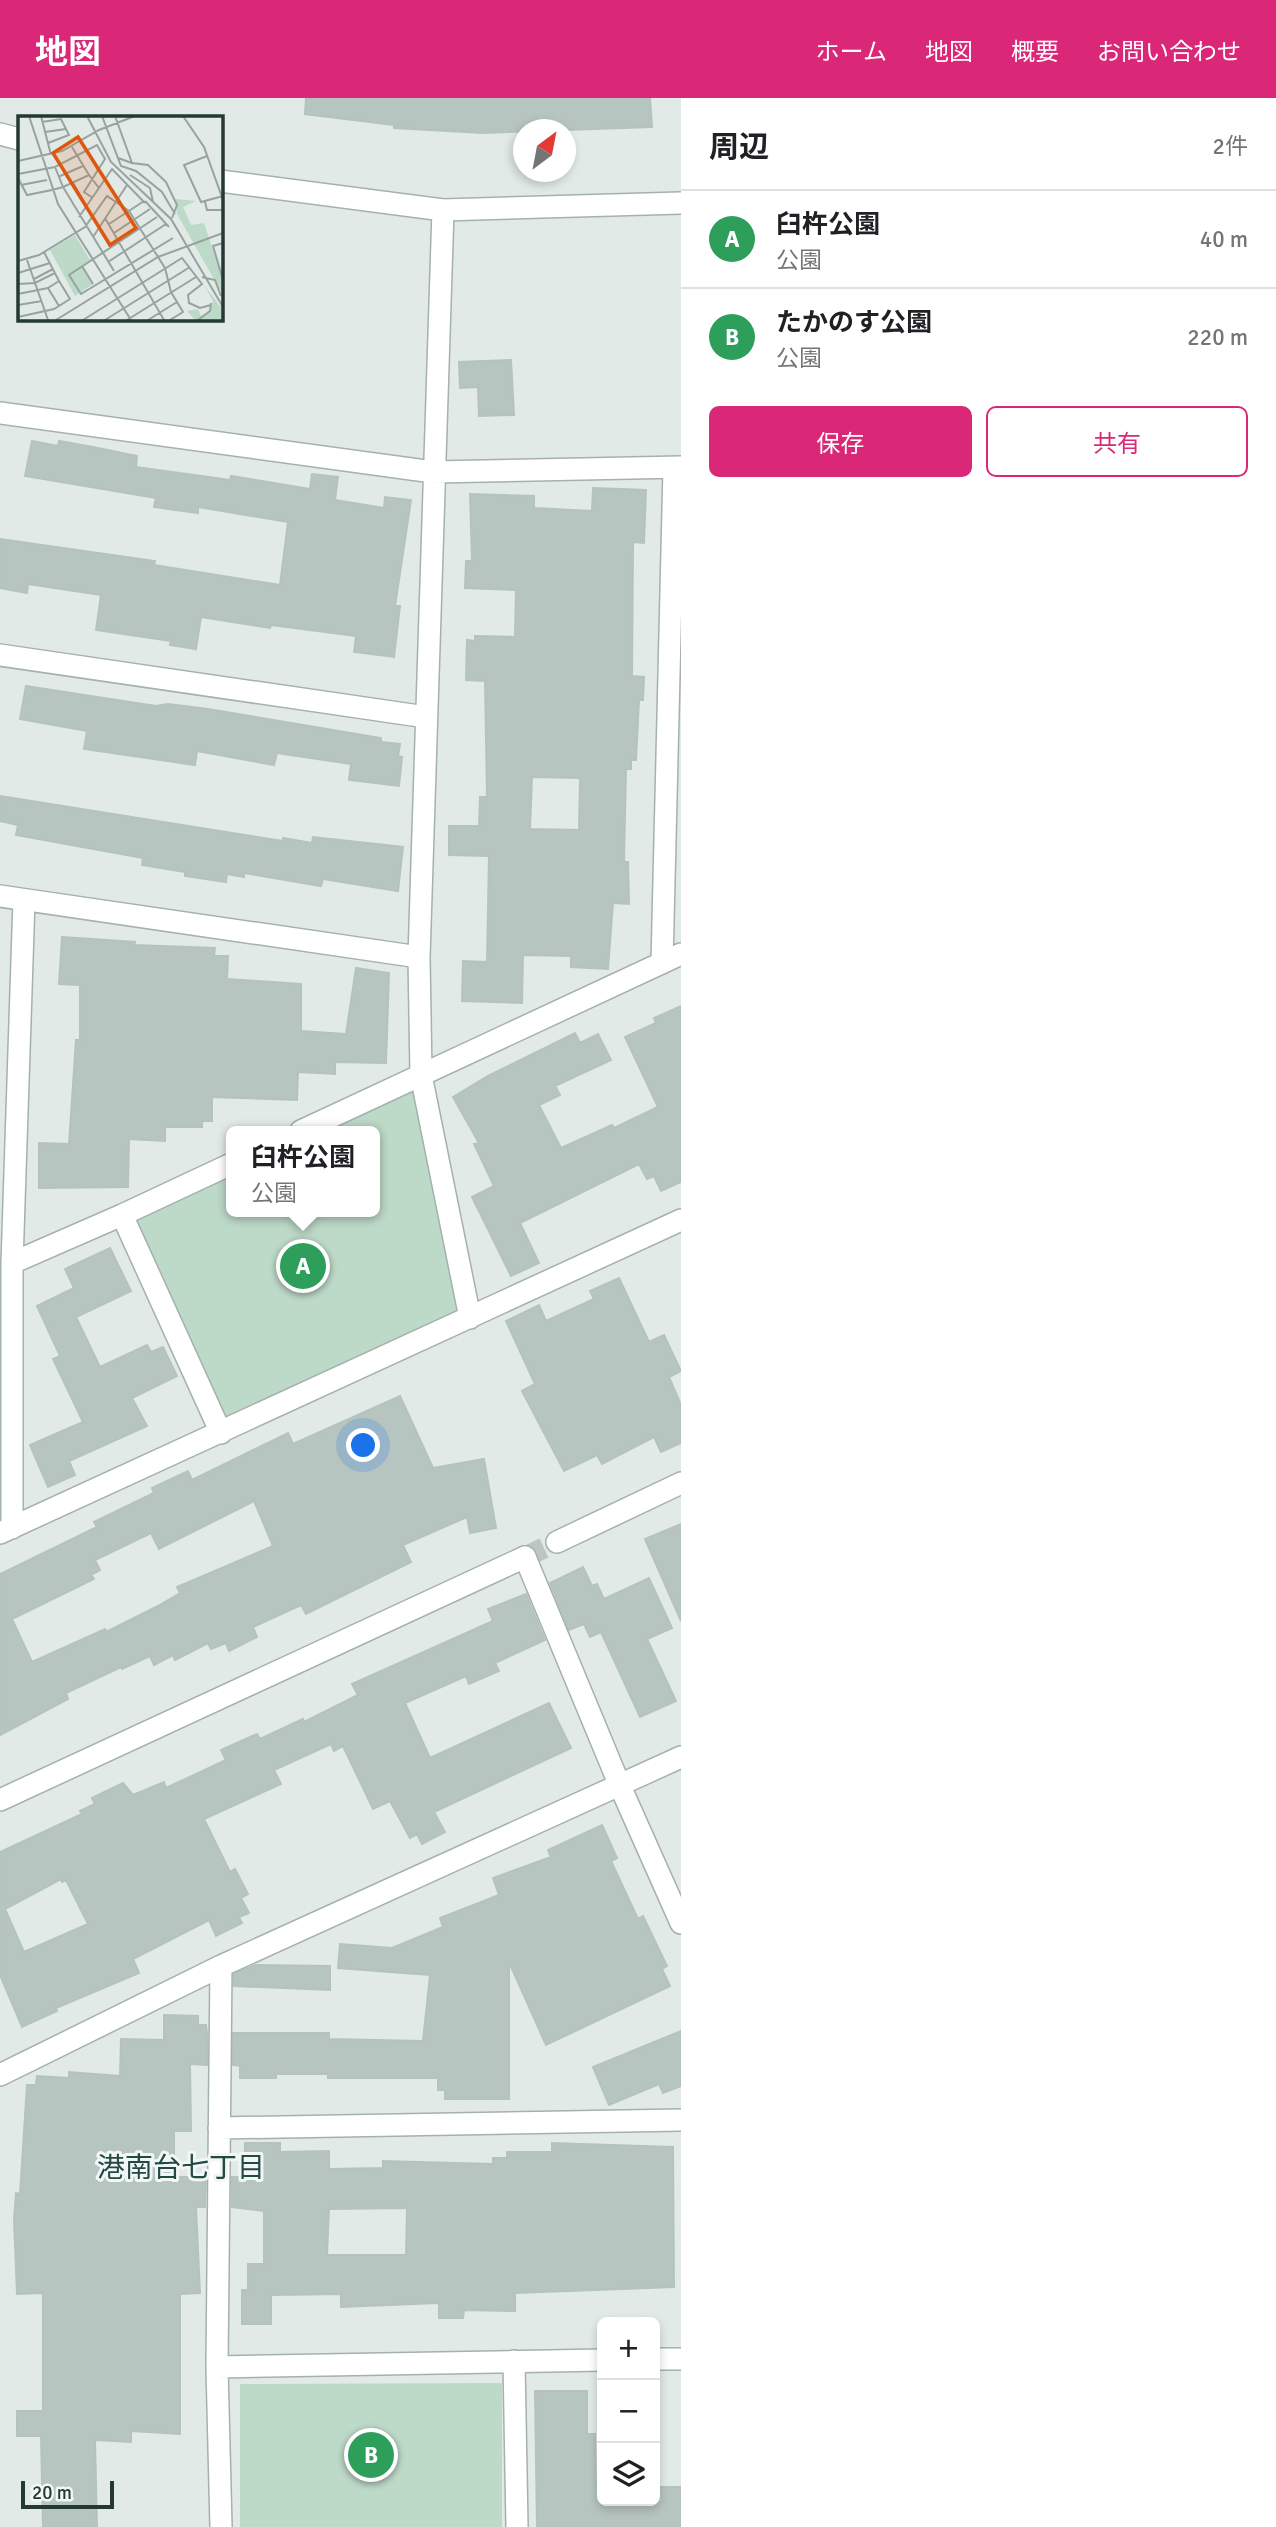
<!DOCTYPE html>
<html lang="ja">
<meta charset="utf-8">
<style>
:root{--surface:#fff;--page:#f2f2f2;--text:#202124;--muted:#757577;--line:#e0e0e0;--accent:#db2777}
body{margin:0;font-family:Signika,"Noto Sans JP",sans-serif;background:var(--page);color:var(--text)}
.controls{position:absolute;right:21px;bottom:21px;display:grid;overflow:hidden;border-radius:10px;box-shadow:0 4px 10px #0003}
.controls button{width:63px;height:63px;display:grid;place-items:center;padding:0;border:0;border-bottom:2px solid var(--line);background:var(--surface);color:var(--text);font:35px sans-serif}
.compass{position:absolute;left:513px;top:21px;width:63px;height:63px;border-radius:50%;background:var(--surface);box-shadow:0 4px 10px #0003;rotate:32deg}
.scale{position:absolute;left:21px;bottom:18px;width:93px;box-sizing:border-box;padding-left:7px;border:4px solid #243936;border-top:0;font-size:19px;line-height:24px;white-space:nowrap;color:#243936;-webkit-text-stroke:5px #f2f7f5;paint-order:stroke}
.you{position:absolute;left:364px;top:1348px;width:24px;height:24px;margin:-18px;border:5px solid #fff;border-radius:50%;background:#1a73e8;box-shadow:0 0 0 10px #1a73e833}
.badge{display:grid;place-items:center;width:46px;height:46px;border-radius:50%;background:var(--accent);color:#fff;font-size:23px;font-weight:700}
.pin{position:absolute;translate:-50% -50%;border:4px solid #fff;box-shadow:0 2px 7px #0006}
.popup{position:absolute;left:226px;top:1028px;width:154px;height:91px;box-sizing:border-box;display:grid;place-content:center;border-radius:10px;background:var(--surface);filter:drop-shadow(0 2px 5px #0005);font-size:23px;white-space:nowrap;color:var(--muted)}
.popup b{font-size:26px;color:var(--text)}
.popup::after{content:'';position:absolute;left:50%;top:100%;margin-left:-14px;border:14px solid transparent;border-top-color:var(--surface)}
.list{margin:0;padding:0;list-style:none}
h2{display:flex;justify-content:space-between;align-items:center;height:91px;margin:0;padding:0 28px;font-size:30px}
h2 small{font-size:23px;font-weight:400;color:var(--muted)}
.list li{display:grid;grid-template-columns:46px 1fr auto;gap:21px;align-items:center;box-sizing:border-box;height:98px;padding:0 28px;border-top:2px solid var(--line)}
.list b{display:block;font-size:26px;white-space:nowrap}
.list p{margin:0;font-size:23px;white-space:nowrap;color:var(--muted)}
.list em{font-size:23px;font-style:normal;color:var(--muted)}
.actions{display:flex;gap:14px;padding:21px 28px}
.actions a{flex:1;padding:16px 0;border:2px solid var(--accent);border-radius:10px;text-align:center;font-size:24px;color:var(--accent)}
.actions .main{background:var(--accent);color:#fff}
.icon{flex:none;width:38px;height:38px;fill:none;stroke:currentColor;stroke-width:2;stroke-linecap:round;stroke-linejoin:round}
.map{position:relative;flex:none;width:681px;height:2429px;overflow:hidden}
header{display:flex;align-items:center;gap:42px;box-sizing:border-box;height:98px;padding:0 35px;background:var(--accent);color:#fff}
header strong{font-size:33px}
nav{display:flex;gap:38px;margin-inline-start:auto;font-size:24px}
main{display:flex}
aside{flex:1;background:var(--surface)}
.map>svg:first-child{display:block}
.green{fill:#bdd9c8}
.building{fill:#b7c5c1;stroke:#b5c3bf;stroke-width:2;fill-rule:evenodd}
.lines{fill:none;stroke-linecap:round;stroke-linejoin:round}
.tertiary-tunnel{stroke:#bcc7c4;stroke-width:21;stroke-dasharray:21 10;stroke-linecap:butt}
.minor-casing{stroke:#a5b1ae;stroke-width:24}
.tertiary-casing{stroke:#a5b1ae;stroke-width:24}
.minor{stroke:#fff;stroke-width:21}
.tertiary{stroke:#fff;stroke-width:21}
.labels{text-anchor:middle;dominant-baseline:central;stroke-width:6;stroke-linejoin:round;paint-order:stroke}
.neighbourhood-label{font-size:28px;fill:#224944;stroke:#f2f7f5}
.inset-road{fill:none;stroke:#96a3a0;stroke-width:2}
.view{fill:#de570e;fill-opacity:0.15;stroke:#de570e;stroke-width:3.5}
.inset-edge{fill:none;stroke:#243936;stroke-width:3.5}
</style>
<header>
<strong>地図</strong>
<nav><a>ホーム</a><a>地図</a><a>概要</a><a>お問い合わせ</a></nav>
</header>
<main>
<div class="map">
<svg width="681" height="2429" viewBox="0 0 681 2429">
<rect width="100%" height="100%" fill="#e2eae7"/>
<!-- green -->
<path class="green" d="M421 977 470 1220 221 1335 122 1117 231 1066V1114H375V1033H301Z
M502 2285V2429H240V2286Z"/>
<!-- building -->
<path class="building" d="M306 0H650L652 29 483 35 394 30V27L305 16Z
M511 262 514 317 479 318 478 289 460 290 459 264Z
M32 343 58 348 59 343 93 349 137 358 136 369 230 382 231 378 310 391 312 376 338 379 335 402 384 410 385 399 411 402 395 508H400L394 559 354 554 356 538 271 527 270 530 201 519 196 551 170 547 171 543 96 532 101 497 28 486 27 495 0 490V441L155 463 154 467 280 487 288 424 198 409V415L154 409 156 400 25 378Z
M593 390 646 392 644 445 633 444 632 578 644 579 643 602H639L636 662H631V671H626L624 764H628L629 806 613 805 608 871 571 869V858L523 857 522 905 462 903 463 863 487 864 489 758 449 757V728H479L480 699H487L485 583 466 582 467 542 475 543V538L515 539 516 492 465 490 466 463H472L470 396 534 398V410L592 413ZM532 679 580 680 579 732 530 731Z
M26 588 156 608 168 606 208 611 381 640V644L400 646 398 658 402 659 399 688 349 682 351 666 277 655 274 667 197 653 195 667 84 651 87 633 20 621Z
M0 698 283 743V740L312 745 313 739 403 749 398 793 323 781 321 788 244 775V779L227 776 226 784 185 778V774L142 767 143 760 16 737 18 727 0 723Z
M62 839 135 844 134 847 215 850 214 858H228L227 881 301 886V933L346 936 356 870 389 875 386 965 335 964V976L298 974 297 1002 212 999V1023H202V1029H165V1043L129 1041 128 1089 39 1090V1045L69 1046 76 942H80V887L59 886Z
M681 908V1084L661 1093 654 1078 647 1081 639 1066 520 1125 539 1165 511 1178 472 1099 494 1088 474 1046 479 1045 453 999 488 978 575 935 580 945 598 936 611 962 555 988 560 997 539 1007 561 1050 612 1027 614 1030 658 1009 625 939 656 925 654 920Z
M110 1150 131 1193 76 1219 100 1269 147 1247 151 1254 163 1249 177 1278 132 1300 147 1328 69 1363 75 1377 48 1389 30 1347 83 1324 53 1261 60 1258 37 1208 74 1190 65 1171Z
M619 1180 649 1244 664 1237 681 1273 669 1279 681 1307V1345L661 1354 654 1339 602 1366 597 1357 564 1373 522 1293 535 1286 506 1223 539 1207 546 1223 594 1201 590 1193Z
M400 1298 433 1370 484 1361 496 1430 470 1435 467 1419 403 1447 411 1464 306 1516 301 1507 253 1529 257 1539 229 1553 226 1545 211 1551 208 1545 175 1562 173 1557 154 1567 150 1558 122 1571 121 1569 66 1595 68 1601 0 1637V1476L97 1429 94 1424 154 1395 152 1390 188 1373 192 1382 288 1335 293 1346ZM254 1403 273 1448 177 1489 180 1495 158 1508 106 1534 105 1531 32 1564 12 1521 94 1481 91 1477 100 1472 95 1462 151 1435 159 1451Z
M681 1426V1523L645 1441Z
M583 1469 592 1488 597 1486 604 1501 649 1480 672 1530 647 1541 676 1603 640 1619 601 1534 590 1539 584 1526 569 1532 550 1485Z
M526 1496 545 1542 495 1565 499 1573 469 1586 466 1578 405 1605 430 1660 549 1605 571 1650 434 1714 445 1734 422 1746 417 1736 410 1740 390 1703 373 1711 343 1648 334 1653 331 1646 274 1672 281 1686 204 1721 230 1774 235 1771 248 1796 241 1800 249 1815 239 1819 242 1825 216 1838 209 1822 133 1861 139 1875 56 1910 57 1913 22 1929 0 1877V1754L82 1716 80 1713 95 1706 92 1700 123 1685 133 1697 164 1684 166 1690 226 1662 221 1652 257 1636 260 1641 303 1621 304 1624 358 1597 352 1586 493 1523 488 1511ZM61 1781 62 1784 66 1782 88 1826 24 1854 5 1811Z
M602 1727 617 1760 611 1763 638 1821 643 1818 667 1868 662 1871 670 1888 546 1947 509 1864V2001H445V1992H438V1980H328V1976H276V1980H240V1968L233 1967V1935H329V1941L423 1943 430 1877 338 1870 340 1846 392 1850 443 1829 440 1820 499 1797 493 1780 551 1759 548 1752Z
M256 1867 330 1868V1892L234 1888V1876Z
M164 1917 198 1918V1927H206L207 1935V1967L190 1966 191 2033H174V2079H206L205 2109H196L200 2195 180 2196V2336L131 2333V2344L95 2342 97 2429H43L41 2338H17V2313H43V2195L17 2196 14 2122 16 2095 20 2096 27 1987H36L37 1978 69 1980V1974L120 1978 121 1941 164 1942Z
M681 1933V1988L663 1995 659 1986 609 2007 593 1969Z
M245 2045H280V2054L329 2053V2071L383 2070V2063L493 2066V2060H507V2054H552V2045L673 2049 674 2189 515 2195V2213L464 2212 463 2220H439V2205L341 2209V2196L271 2197V2226H242V2192H248V2166H264V2113L232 2109V2079H245ZM407 2110 406 2157H327L329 2111Z
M535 2293H587V2336H595L596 2390H602V2403H655V2389H681V2429H537Z"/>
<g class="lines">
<!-- tertiary-tunnel -->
<path class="tertiary-tunnel" d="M525 1459 574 1436"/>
<!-- minor casing -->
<g class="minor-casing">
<path id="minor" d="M0 315 433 374 681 369
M0 557 426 619
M0 798 419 859 421 977 470 1220
M419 859 443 112
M662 865 674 370
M301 1033 681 856
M12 1165 122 1117
M221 1335 122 1117 231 1066
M12 1430V1165L24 802
M0 1435 681 1122
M557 1444 681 1385
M525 1459 620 1688 681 1825
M221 1868 217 2269 221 2429
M0 1977 221 1868 681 1659
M219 2030 681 2022
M655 2261H681
M514 2263 517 2429
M217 2269 602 2262"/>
</g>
<!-- tertiary casing -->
<g class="tertiary-casing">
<path id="tertiary" d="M0 36 19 41
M220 83 443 112 681 105
M0 1702 525 1459"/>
</g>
<!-- minor -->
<use href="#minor" class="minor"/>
<!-- tertiary -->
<use href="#tertiary" class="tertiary"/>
</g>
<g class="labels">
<!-- neighbourhood labels -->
<g class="neighbourhood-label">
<text x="181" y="2070">港南台七丁目</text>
</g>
</g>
<!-- overview -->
<g transform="translate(18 18)">
<rect width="205" height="205" fill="#e2eae7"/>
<path d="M157 83 178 85 165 91 173 109 186 107 205 165V179L159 98ZM57 119 72 144 64 149 75 168 57 180 32 134ZM186 169 205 194V204H177L169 195 180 193 183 200 192 195 195 185Z" fill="#bdd9c8"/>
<path class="inset-road" d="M11 0 40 88 113 204M23 0 33 39M69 0 93 46 153 103 205 191M84 0 103 50 118 55 144 76 157 98M97 0 114 47 100 42M165 0 186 31 205 84M24 6 43 3 51 19 30 27M27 16 48 13M54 31 71 59M69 35 80 54M189 40 166 49 183 86 205 80M0 45 44 35 81 14 117 0M114 47 130 49 148 66 159 89 154 102M0 58 37 51 79 29 87 43 66 76 75 82M112 59 132 72 135 86M40 61 65 50M0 62 9 79 34 74 45 71 37 51M55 67 69 91M3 69 29 64M81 72 71 59 45 71 96 155M127 85 151 111M187 86 189 94H205M61 101 94 53 127 87M139 101 51 159 63 178 155 122M87 102 146 204M91 108 126 85M81 112 93 132M96 117 132 93M75 121 109 69M205 127 195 130 205 164M26 136 41 165 30 172 41 190M9 144 30 204M0 145 21 139 67 111 89 80 111 95 147 152 153 176 165 196 152 204M90 146 148 108M64 150 75 168M0 157 32 147M184 161 197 164 203 180M16 163 35 153M0 168 17 167 37 157M0 178 30 172M0 189 24 185M0 201 36 193 52 183 41 165M38 204 140 141 205 117M65 204 164 142 184 168 170 179 171 187 182 192 193 189M87 204 172 151M109 204 178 161M130 204 159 186M180 204 192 195 193 187"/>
<path class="view" d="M60 21 118 112 92 129 35 37Z"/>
<rect width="205" height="205" class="inset-edge"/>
</g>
</svg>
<div class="controls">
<button>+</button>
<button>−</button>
<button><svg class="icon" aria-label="layers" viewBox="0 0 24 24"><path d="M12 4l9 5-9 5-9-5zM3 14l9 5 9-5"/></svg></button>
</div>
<svg class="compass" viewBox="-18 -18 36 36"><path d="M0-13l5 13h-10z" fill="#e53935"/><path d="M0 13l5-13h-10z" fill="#757577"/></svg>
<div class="scale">20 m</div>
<div class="you"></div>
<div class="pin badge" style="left:303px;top:1168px;background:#2e9e5b">A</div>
<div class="popup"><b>臼杵公園</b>公園</div>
<div class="pin badge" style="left:371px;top:2357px;background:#2e9e5b">B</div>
</div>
<aside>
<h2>周辺<small>2件</small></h2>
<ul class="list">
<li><span class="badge" style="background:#2e9e5b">A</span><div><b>臼杵公園</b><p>公園</p></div><em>40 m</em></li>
<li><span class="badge" style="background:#2e9e5b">B</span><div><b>たかのす公園</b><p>公園</p></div><em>220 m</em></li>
</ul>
<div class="actions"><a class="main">保存</a><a>共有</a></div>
</aside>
</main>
